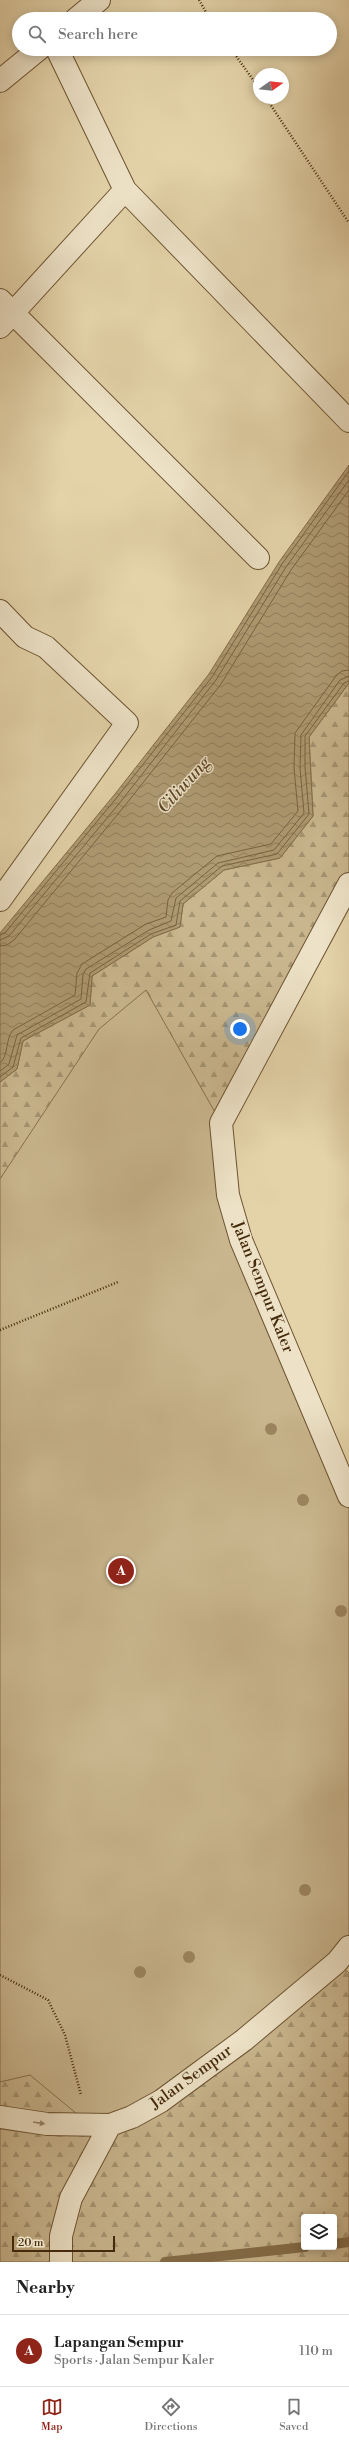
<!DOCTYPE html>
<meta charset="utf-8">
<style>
:root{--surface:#fff;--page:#f6f6f6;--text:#222;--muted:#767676;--line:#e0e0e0;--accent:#8f2418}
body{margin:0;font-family:"Libre Bodoni",serif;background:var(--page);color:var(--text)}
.controls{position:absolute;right:12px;bottom:12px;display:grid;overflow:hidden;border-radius:4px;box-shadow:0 2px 10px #0003}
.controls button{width:36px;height:36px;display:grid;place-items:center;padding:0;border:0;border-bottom:1px solid var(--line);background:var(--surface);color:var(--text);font:20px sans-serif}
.compass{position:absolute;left:253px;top:68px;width:36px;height:36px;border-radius:50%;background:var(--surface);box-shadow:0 2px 10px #0003;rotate:75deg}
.scale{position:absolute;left:12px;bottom:10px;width:103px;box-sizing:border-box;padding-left:4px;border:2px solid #452a0b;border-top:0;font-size:11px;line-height:14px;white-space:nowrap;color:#452a0b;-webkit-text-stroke:3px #ede2c7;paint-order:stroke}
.you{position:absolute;left:240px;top:1029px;width:14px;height:14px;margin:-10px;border:3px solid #fff;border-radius:50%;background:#1a73e8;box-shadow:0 0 0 6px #1a73e833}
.badge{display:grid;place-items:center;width:26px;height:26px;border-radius:50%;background:var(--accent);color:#fff;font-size:13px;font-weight:700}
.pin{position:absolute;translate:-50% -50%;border:2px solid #fff;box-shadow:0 1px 4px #0006}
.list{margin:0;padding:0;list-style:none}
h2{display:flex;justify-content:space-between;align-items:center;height:52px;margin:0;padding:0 16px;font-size:17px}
h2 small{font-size:13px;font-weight:400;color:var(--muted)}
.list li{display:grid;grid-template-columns:26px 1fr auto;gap:12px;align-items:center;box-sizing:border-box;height:72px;padding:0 16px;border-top:1px solid var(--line)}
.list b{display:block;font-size:15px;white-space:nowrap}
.list p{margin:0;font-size:13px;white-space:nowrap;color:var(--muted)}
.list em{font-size:13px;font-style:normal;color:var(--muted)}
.icon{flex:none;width:22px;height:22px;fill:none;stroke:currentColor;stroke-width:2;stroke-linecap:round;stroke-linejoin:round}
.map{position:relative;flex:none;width:349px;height:2262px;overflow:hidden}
.search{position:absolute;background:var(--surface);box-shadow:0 2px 10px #0003;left:12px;right:12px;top:12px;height:44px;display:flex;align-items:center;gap:10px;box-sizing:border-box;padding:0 14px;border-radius:22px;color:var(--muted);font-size:15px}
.sheet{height:124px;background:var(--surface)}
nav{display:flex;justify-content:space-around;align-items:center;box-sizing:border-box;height:56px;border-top:1px solid var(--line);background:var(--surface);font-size:11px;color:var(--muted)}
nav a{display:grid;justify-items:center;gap:2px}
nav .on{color:var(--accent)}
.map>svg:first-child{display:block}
.forest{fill:url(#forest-firs);stroke:#87704c;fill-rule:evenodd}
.park{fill:#c9b68e;stroke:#87704c}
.water{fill:url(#water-waves);stroke:#846d49}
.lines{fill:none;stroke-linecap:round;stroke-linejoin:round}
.shore{stroke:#7a623f;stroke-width:1}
.stream{stroke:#846d49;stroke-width:10}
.minor-casing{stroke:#6d5432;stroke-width:24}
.path{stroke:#452a0b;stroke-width:2.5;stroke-dasharray:1 2;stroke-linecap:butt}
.minor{stroke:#ede2c7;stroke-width:22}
.tree{fill:#9b8560}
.oneway{fill:#998669}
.labels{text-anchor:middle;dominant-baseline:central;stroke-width:3;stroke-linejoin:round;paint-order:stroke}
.street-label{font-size:16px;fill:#452a0b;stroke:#ede2c7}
.water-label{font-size:17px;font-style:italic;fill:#5f4625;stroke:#ede2c7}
</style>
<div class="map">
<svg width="349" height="2262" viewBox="0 0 349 2262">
<defs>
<pattern id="forest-firs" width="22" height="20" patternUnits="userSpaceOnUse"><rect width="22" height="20" fill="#c9b68e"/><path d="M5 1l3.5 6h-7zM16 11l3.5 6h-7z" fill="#a59472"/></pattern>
<pattern id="water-waves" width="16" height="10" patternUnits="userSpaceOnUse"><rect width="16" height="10" fill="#ae9a73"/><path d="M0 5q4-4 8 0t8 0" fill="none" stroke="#8f7e5d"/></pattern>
</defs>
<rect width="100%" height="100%" fill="#e4d3a9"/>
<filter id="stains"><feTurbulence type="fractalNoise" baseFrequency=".005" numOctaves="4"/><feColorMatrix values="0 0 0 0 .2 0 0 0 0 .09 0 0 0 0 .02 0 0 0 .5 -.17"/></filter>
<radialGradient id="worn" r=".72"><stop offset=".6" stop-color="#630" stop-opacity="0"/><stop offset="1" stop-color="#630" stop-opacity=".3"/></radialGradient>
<!-- forest -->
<path class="forest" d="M349 683V881L221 1123 0 1330V1082L17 1069 23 1041 90 1005 92 976 153 937 180 927 183 904 224 870 280 858 313 816 309 737Z
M337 1962 349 1973V2262H0V1990ZM304 2217H334V2247H304Z"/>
<!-- park -->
<path class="park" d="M146 990 221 1123 227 1183 349 1497V1947L137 2115 89 2124 30 2075 0 2082V1179L99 1029Z"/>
<!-- water -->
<path class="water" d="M349 465V683L309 737 313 816 280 858 224 870 183 904 180 927 153 937 92 976 90 1005 23 1041 17 1069 0 1082V933L115 794 209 674 279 562Z"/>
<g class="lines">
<!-- shore -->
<path class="shore" d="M0 935 5 933 118 796 212 677 282 564 349 471
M0 940 9 936 122 800 216 680 286 567 349 480
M0 946 7 945 14 940 127 803 221 684 291 570 349 490
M0 1063C9 1056 5 1039 13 1030L75 995 77 973 82 964 146 924 166 917 168 900 172 893 217 856 271 844 298 811 294 768 295 733 336 676 342 671 349 670
M0 1071 9 1064 17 1035 81 999 83 974 86 969 149 930 171 921 176 898 218 863 274 850 304 813 300 768 301 735 340 680 349 676
M0 1077 13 1067 21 1038 86 1002 90 973 151 934 176 925 180 901 222 866 277 854 309 814 305 767V736L344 683 349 681"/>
<!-- stream -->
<path class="stream" d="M334 2244 349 2242
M165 2262 305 2247"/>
<!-- minor casing -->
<g class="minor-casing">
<path id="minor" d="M76 19 99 0
M57 49 125 190 349 421
M0 81 39 49
M0 300 258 558
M0 327 125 190
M0 611 25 637 46 647 127 723 0 900
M349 884 221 1123 228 1195 241 1240 349 1496
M0 2117 47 2124 110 2125 132 2117 161 2101 244 2040 337 1962 349 1947
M61 2262V2236L71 2198 110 2125"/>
</g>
<!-- path -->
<path class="path" d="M199 0 210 19
M231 49 259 88
M266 98 349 223
M0 1330 118 1282
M0 1975 48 2000 65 2035 81 2095"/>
<!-- minor -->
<use href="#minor" class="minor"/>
</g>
<!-- trees -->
<g class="tree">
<circle cx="271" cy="1429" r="6"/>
<circle cx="303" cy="1500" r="6"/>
<circle cx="341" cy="1611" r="6"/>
<circle cx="305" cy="1890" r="6"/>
<circle cx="189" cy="1957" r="6"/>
<circle cx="140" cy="1972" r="6"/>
</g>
<!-- one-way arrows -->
<defs><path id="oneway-solid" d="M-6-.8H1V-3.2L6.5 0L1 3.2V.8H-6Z"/></defs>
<use class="oneway" href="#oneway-solid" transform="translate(39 2123) rotate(9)"/>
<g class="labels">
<!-- street labels -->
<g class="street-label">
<text transform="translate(263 1287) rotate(68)">Jalan Sempur Kaler</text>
<text transform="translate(191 2077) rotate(-36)">Jalan Sempur</text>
</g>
<!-- water labels -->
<g class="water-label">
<text transform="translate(184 785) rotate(-48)">Ciliwung</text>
</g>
</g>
<rect width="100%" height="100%" filter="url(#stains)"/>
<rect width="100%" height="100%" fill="url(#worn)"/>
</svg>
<div class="controls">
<button><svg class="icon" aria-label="layers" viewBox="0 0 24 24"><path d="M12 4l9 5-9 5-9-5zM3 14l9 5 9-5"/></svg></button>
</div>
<svg class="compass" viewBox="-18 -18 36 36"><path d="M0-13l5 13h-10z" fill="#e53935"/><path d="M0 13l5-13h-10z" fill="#767676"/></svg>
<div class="scale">20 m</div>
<div class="you"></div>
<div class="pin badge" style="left:121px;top:1571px">A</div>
<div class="search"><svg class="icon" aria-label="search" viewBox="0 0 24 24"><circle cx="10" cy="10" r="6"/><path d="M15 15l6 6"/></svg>Search here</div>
</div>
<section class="sheet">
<h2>Nearby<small></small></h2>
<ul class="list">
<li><span class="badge">A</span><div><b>Lapangan Sempur</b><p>Sports · Jalan Sempur Kaler</p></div><em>110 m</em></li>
</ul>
</section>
<nav>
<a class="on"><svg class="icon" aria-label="map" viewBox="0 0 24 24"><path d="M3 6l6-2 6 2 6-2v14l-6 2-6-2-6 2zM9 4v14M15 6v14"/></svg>Map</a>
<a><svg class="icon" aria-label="directions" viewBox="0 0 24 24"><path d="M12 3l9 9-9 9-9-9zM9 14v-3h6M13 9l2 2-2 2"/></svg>Directions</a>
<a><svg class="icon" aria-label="saved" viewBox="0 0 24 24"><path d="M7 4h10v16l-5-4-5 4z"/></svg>Saved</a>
</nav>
